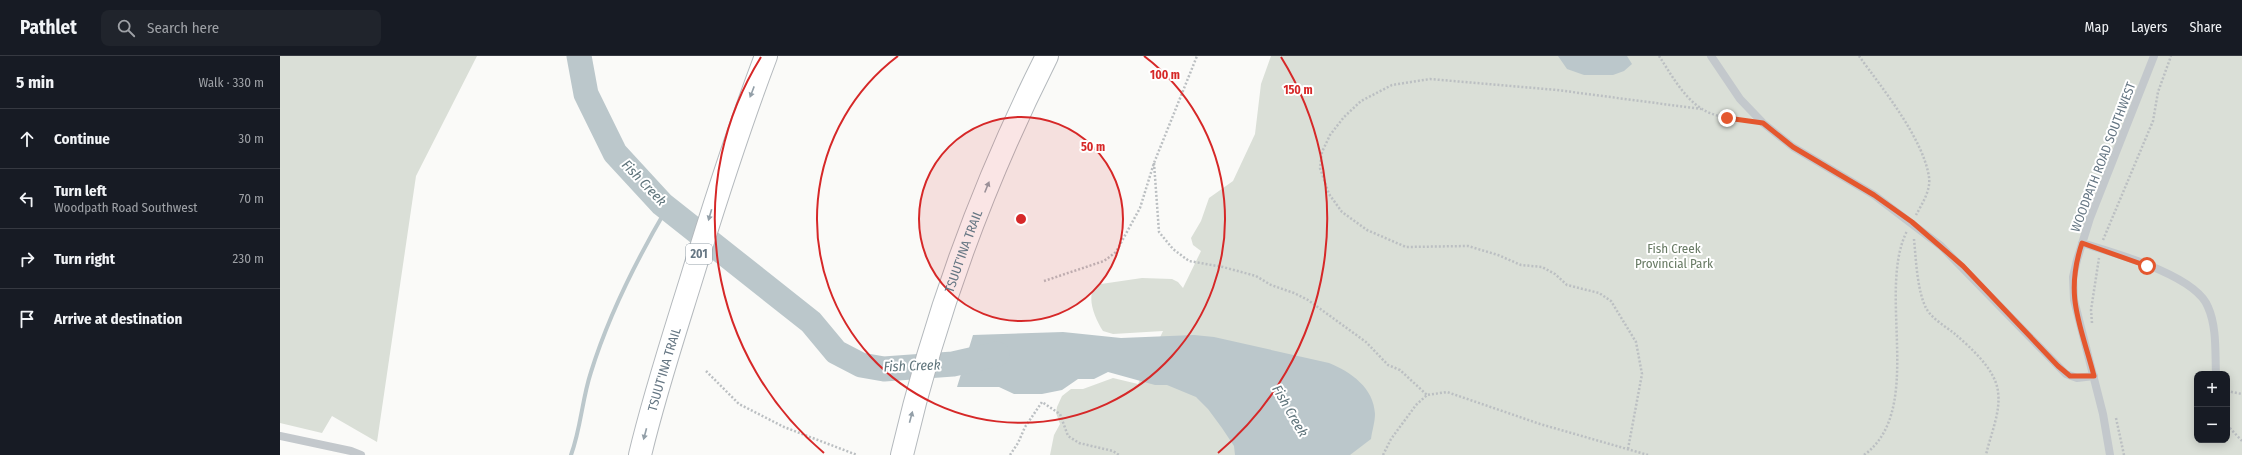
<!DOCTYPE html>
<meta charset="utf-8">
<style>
:root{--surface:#171b24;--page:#20242c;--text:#f1f3f6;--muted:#9ea1a6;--line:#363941}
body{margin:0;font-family:"Fira Sans Condensed",sans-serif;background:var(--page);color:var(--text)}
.controls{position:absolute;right:12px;bottom:12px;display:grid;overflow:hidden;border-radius:8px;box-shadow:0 2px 10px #0003}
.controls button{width:36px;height:36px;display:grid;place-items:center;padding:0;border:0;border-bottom:1px solid var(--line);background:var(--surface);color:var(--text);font:20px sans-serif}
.stop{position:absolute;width:12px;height:12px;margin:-9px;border:3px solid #e4572e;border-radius:50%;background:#fff}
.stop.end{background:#e4572e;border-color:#fff;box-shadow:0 1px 4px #0008}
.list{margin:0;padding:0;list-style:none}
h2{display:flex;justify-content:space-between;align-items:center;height:52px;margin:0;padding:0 16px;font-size:17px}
h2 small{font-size:13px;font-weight:400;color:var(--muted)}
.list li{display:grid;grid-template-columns:26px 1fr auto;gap:12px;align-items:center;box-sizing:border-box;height:60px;padding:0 16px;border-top:1px solid var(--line)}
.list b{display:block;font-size:15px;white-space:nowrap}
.list p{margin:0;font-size:13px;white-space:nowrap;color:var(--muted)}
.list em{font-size:13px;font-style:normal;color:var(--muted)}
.icon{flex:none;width:22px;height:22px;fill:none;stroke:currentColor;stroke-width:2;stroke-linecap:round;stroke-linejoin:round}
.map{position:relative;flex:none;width:1962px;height:399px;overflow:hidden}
header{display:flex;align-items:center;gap:24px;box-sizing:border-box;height:56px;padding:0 20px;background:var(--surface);border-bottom:1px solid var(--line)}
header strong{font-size:19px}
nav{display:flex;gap:22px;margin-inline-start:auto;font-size:14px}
.search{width:280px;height:36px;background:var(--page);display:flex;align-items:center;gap:10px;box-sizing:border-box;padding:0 14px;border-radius:8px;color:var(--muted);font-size:15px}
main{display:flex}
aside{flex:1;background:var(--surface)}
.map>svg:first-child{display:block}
.green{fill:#dadfd7;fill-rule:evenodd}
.water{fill:#bbc7cb}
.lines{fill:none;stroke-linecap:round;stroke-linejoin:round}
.stream{stroke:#bbc7cb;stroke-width:4}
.river{stroke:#bbc7cb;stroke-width:25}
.highway-casing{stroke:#b4b9bd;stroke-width:24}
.path{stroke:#bbbfc2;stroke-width:2.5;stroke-dasharray:2 2;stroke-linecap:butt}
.lane{stroke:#c3c8cc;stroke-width:8}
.highway{stroke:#fff;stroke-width:22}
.oneway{fill:#939fa8}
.route{stroke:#e4572e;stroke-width:5}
.ring{fill:none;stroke:#d62828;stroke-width:2}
.labels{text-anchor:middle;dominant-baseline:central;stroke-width:4;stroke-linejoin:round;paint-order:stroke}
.shield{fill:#fff;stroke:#939fa8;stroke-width:1}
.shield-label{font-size:12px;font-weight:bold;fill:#657683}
.street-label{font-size:13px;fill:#657683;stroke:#fff}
.park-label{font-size:13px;fill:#687a64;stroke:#fff}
.water-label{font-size:14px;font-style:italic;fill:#60757c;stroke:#fff}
.centre{fill:#d62828;stroke:#fff;stroke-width:2}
.ring-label{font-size:12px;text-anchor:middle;font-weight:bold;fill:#d62828;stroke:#fff;stroke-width:4;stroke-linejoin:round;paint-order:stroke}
</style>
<header>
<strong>Pathlet</strong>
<div class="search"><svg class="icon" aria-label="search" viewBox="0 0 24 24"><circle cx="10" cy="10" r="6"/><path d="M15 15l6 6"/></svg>Search here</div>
<nav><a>Map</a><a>Layers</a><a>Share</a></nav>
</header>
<main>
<aside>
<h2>5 min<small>Walk · 330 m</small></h2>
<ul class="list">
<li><svg class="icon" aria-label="ahead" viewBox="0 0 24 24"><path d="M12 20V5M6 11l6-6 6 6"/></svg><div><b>Continue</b></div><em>30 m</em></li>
<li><svg class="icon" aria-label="left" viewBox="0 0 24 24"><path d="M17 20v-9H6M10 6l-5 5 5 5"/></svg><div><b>Turn left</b><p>Woodpath Road Southwest</p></div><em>70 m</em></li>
<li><svg class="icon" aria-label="right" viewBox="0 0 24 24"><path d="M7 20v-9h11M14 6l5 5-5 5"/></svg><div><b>Turn right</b></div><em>230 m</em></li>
<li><svg class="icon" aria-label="arrive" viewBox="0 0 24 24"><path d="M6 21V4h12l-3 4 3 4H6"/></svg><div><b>Arrive at destination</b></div></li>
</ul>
</aside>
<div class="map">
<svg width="1962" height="399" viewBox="0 0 1962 399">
<rect width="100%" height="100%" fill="#fafaf8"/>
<!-- green -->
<path class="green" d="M0 0H197L136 120 97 386 52 360 42 377 0 367Z
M991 0H1962V399H770L774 379 780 368 776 357 777 351 782 340 791 333H803L833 322 858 328 883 275 833 278 823 275C816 264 809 248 812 236L821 228 862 222 892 223 898 226 903 232 921 195 913 189 911 182 921 165 929 142 953 125 975 78 981 28ZM1917 318H1947V384H1917Z"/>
<!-- water -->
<path class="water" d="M1278 0H1347L1352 8 1344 15 1333 19H1304L1287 13Z
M783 276 841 282 914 279 934 281 1049 307C1071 316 1094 332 1095 358 1095 366 1092 375 1091 383L1070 399H955L954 390 942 372 928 353 916 341 887 329H875L828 316 814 323H798L782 334 762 338H734L719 331H677L693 279Z"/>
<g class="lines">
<!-- stream -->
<path class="stream" d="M291 399C301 372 302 343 311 316 329 258 357 203 387 152"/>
<!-- river -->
<path class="river" d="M299 0 306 38 335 97 382 148 531 266 556 296 581 309 604 313 673 308 717 298"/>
<!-- highway casing -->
<g class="highway-casing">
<g id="highway">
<path id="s1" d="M360 399C374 340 393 282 411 224 434 149 458 74 486 0"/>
<path id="s2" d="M622 399C654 261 703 127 767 0"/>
</g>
</g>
<!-- path -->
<path class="path" d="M1379 0C1391 18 1403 41 1422 53 1435 61 1452 63 1467 65
M1579 0C1602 32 1643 82 1649 121 1651 134 1642 148 1636 159
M874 107 879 176 893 193 909 205 943 211 976 220 991 229 1014 237 1028 244 1086 286 1108 309 1120 314 1147 339
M1634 183C1636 203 1637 234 1646 252 1652 263 1665 270 1675 278 1691 292 1716 314 1718 336 1721 356 1710 380 1706 399
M1823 184 1873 65 1878 36 1891 0
M764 225 824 205 836 196 860 152 874 107 917 0
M1812 267 1811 254 1819 202
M426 315 459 348 504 371 577 399
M1947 335 1962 338
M1836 362 1844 399
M1947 369 1962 385
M1348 393 1362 318 1356 286 1331 245 1319 237 1287 229 1275 218 1262 211 1241 209 1218 199 1188 190 1126 191 1087 174 1062 156 1049 138 1040 112 1042 96 1050 79 1064 61 1081 45 1112 29 1150 23 1277 34 1421 53
M730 399 738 387 745 371 762 346 780 358 788 380 799 387 833 395 839 399
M1103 399 1111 383 1136 349 1147 339 1167 336 1260 368 1368 399
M1584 399C1646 354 1596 236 1627 175"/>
<!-- lane -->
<path class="lane" d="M1431 0 1460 43 1483 67 1513 91 1594 139 1661 190 1786 318 1797 322 1814 320
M1802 187C1834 197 1916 219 1928 251 1937 271 1935 297 1936 318
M0 380 71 395 81 399
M1830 399 1823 358 1794 244 1793 221 1797 204 1810 162 1874 0"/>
<!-- highway -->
<use href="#highway" class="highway"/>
</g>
<!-- one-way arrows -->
<defs><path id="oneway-solid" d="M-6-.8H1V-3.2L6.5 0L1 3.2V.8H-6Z"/></defs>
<g class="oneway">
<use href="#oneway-solid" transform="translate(472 36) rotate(111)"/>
<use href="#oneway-solid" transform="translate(707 131) rotate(-68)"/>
<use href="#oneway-solid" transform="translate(430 159) rotate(106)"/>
<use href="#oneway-solid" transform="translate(631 361) rotate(-75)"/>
<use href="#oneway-solid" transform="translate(365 378) rotate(105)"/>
</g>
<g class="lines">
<!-- route -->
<path class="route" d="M1447 62 1483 67 1513 91 1594 139 1632 166 1683 210 1778 310 1790 320H1814C1801 269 1784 241 1802 187L1867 210"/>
</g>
<!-- distance rings -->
<circle cx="741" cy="163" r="102" fill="#d62828" fill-opacity=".12"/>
<g class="ring">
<circle cx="741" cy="163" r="102"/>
<path d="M864 0A204 204 0 1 1 618 0"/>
<path d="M544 397A306 306 0 0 1 481 1M1001 1A306 306 0 0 1 938 397"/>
</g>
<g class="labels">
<!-- shield labels -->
<rect class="shield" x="406" y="188" width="26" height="20" rx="3"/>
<g class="shield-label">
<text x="419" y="198">201</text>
</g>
<!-- street labels -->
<g class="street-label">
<text transform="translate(1823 101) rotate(-69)">WOODPATH ROAD SOUTHWEST</text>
<text stroke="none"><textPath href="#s2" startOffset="213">TSUUT'INA TRAIL</textPath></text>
<text stroke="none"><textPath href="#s1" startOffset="89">TSUUT'INA TRAIL</textPath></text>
</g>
<!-- park labels -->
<g class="park-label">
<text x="1394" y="192">Fish Creek<tspan x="1394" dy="15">Provincial Park</tspan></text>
</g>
<!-- water labels -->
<g class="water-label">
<text transform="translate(364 127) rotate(46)">Fish Creek</text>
<text transform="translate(632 310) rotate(-2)">Fish Creek</text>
<text transform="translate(1010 355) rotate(60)">Fish Creek</text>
</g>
</g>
<circle cx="741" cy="163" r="6" class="centre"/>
<g class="ring-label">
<text x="885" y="23">100 m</text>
<text x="1018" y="38">150 m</text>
<text x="813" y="95">50 m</text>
</g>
</svg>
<div class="controls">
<button>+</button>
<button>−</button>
</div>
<div class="stop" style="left:1867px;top:210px"></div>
<div class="stop end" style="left:1447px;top:62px"></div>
</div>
</main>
